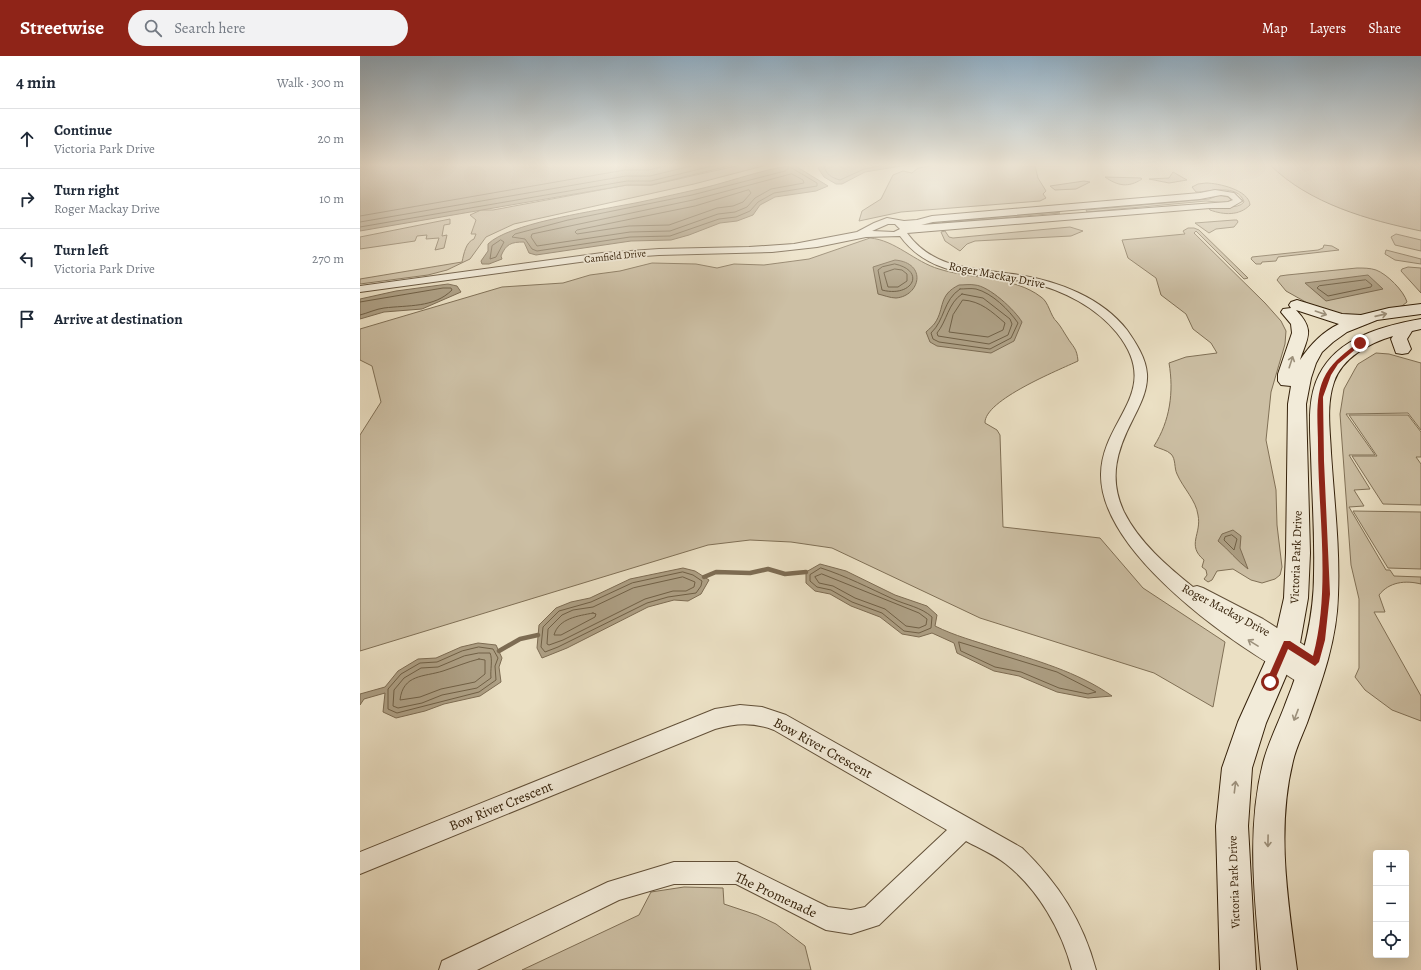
<!DOCTYPE html>
<meta charset="utf-8">
<style>
:root{--surface:#fff;--page:#f2f2f3;--text:#1f2937;--muted:#747a83;--line:#e0e1e3;--accent:#8f2418}
body{margin:0;font-family:Alegreya,serif;background:var(--page);color:var(--text)}
.controls{position:absolute;right:12px;bottom:12px;display:grid;overflow:hidden;border-radius:4px;box-shadow:0 4px 16px #0002}
.controls button{width:36px;height:36px;display:grid;place-items:center;padding:0;border:0;border-bottom:1px solid var(--line);background:var(--surface);color:var(--text);font:20px sans-serif}
.stop{position:absolute;width:12px;height:12px;margin:-9px;border:3px solid #8f2418;border-radius:50%;background:#fff}
.stop.end{background:#8f2418;border-color:#fff;box-shadow:0 1px 4px #0008}
.list{margin:0;padding:0;list-style:none}
h2{display:flex;justify-content:space-between;align-items:center;height:52px;margin:0;padding:0 16px;font-size:17px}
h2 small{font-size:13px;font-weight:400;color:var(--muted)}
.list li{display:grid;grid-template-columns:26px 1fr auto;gap:12px;align-items:center;box-sizing:border-box;height:60px;padding:0 16px;border-top:1px solid var(--line)}
.list b{display:block;font-size:15px;white-space:nowrap}
.list p{margin:0;font-size:13px;white-space:nowrap;color:var(--muted)}
.list em{font-size:13px;font-style:normal;color:var(--muted)}
.icon{flex:none;width:22px;height:22px;fill:none;stroke:currentColor;stroke-width:2;stroke-linecap:round;stroke-linejoin:round}
.map{position:relative;flex:none;width:1061px;height:914px;overflow:hidden}
header{display:flex;align-items:center;gap:24px;box-sizing:border-box;height:56px;padding:0 20px;background:var(--accent);color:#fff}
header strong{font-size:19px}
nav{display:flex;gap:22px;margin-inline-start:auto;font-size:14px}
.search{width:280px;height:36px;background:var(--page);display:flex;align-items:center;gap:10px;box-sizing:border-box;padding:0 14px;border-radius:22px;color:var(--muted);font-size:15px}
main{display:flex}
aside{flex:1;background:var(--surface)}
.map>svg:first-child{display:block}
.green{fill:#ccbfa4;stroke:#807056}
.water{fill:#ad9f84;stroke:#7d6c53}
.lines{fill:none;stroke-linecap:round;stroke-linejoin:round}
.shore{stroke:#706046;stroke-width:1}
.stream{stroke:#7d6c53;stroke-width:4.5}
.street-casing{stroke:#625038;stroke-width:2}
.secondary-casing{stroke:#342009;stroke-width:2}
.street{fill:#f2ebd9;fill-rule:evenodd}
.secondary{fill:#f2ebd9;fill-rule:evenodd}
.oneway{stroke:#9c907b}
.route{fill:#8f2418}
.labels{text-anchor:middle;dominant-baseline:central;stroke-width:3.5;stroke-linejoin:round;paint-order:stroke}
.far-street-label{font-size:10px;fill:#342009;stroke:#f2ebd9}
.street-label{font-size:12px;fill:#342009;stroke:#f2ebd9}
.near-street-label{font-size:14px;fill:#342009;stroke:#f2ebd9}
</style>
<header>
<strong>Streetwise</strong>
<div class="search"><svg class="icon" aria-label="search" viewBox="0 0 24 24"><circle cx="10" cy="10" r="6"/><path d="M15 15l6 6"/></svg>Search here</div>
<nav><a>Map</a><a>Layers</a><a>Share</a></nav>
</header>
<main>
<aside>
<h2>4 min<small>Walk · 300 m</small></h2>
<ul class="list">
<li><svg class="icon" aria-label="ahead" viewBox="0 0 24 24"><path d="M12 20V5M6 11l6-6 6 6"/></svg><div><b>Continue</b><p>Victoria Park Drive</p></div><em>20 m</em></li>
<li><svg class="icon" aria-label="right" viewBox="0 0 24 24"><path d="M7 20v-9h11M14 6l5 5-5 5"/></svg><div><b>Turn right</b><p>Roger Mackay Drive</p></div><em>10 m</em></li>
<li><svg class="icon" aria-label="left" viewBox="0 0 24 24"><path d="M17 20v-9H6M10 6l-5 5 5 5"/></svg><div><b>Turn left</b><p>Victoria Park Drive</p></div><em>270 m</em></li>
<li><svg class="icon" aria-label="arrive" viewBox="0 0 24 24"><path d="M6 21V4h12l-3 4 3 4H6"/></svg><div><b>Arrive at destination</b></div></li>
</ul>
</aside>
<div class="map">
<svg width="1061" height="914" viewBox="0 0 1061 914">
<rect width="100%" height="100%" fill="#ebe0c4"/>
<filter id="stains"><feTurbulence type="fractalNoise" baseFrequency=".005" numOctaves="4"/><feColorMatrix values="0 0 0 0 .2 0 0 0 0 .09 0 0 0 0 .02 0 0 0 .5 -.17"/></filter>
<radialGradient id="worn" r=".72"><stop offset=".6" stop-color="#630" stop-opacity="0"/><stop offset="1" stop-color="#630" stop-opacity=".3"/></radialGradient>
<!-- green -->
<path class="green" d="M380 109H407L334 128 154 168 126 181 110 203 87 214 68 219 0 228V223L102 206C104 197 106 186 114 183L116 178H111L116 164 110 159 121 154H133L267 129H292Z
M579 109 675 110 678 122 686 135 683 138 686 142 680 145 541 156 499 165 502 155 521 143 533 119 543 115 552 117 558 112Z
M910 109H1061V175C1008 164 950 148 910 109Z
M813 116 827 124 809 127 789 123 809 122Z
M745 121 781 122 782 123C768 132 758 130 745 121Z
M724 125 730 126 716 133 695 134 690 130Z
M846 127C858 127 889 134 890 149 879 160 864 159 850 154L848 151C858 150 878 154 884 146 878 127 849 136 836 136L832 131 838 128Z
M859 139 868 141 872 145 867 147 846 145 727 156 726 154 849 143Z
M694 156 700 157 582 167 584 166Z
M90 163V168L84 169 82 180 87 179 84 192 75 194 79 182 66 183 67 179 57 180 55 185 0 193V181Z
M874 164H877L878 166 874 171 856 173 849 177 835 167Z
M710 171 723 175 711 180 615 185 607 188 600 195 585 185 581 176 585 175 589 181 593 182Z
M828 172H834L839 174 888 222 884 223 836 175 834 177 905 247 921 265 926 275 925 288 911 336 906 384 916 434 917 469 922 511 920 519 915 523 902 527 891 524 873 513 857 515 852 524 848 526 844 523 847 519 846 514 842 511 844 504C826 489 842 478 838 459 836 444 823 432 817 418 814 412 816 403 811 398 807 394 800 393 794 390 810 365 814 336 809 307L826 301 857 297 851 287 833 273 826 258 801 239 796 222 768 202 762 184 825 178 823 175Z
M1036 178 1061 184V195L1035 189 1031 181Z
M510 182C535 184 555 206 579 213 610 223 654 220 681 241 689 246 690 260 697 266 702 272 703 275 707 281 713 291 717 292 718 305 699 314 624 344 625 367L637 374 640 379 643 471 740 482 783 532 865 586 853 651 794 617 620 562 472 492 431 486 390 484 348 489 0 595V379L21 346 12 310 0 304V273L142 231 203 227 230 219 260 215 292 207 336 208 357 212 374 208 404 209 449 203Z
M964 189 972 190 979 194 918 201 916 205 902 206 901 208H896L891 203 892 201 958 194 963 192Z
M1026 194 1061 203V208L1035 204 1025 198Z
M1048 211 1061 212V237L1041 215 1042 213Z
M997 212C1004 212 1010 212 1016 214 1027 218 1044 235 1047 246L1042 250 993 262 958 253 926 235 917 224 920 220 927 219Z
M1016 297 1029 298 1061 307V374L1048 357 986 358 1015 399H989L1010 433 994 434 1004 450 989 451 1026 514H1030L1034 520 1061 521V528C1045 524 1029 526 1019 539L1025 556H1014L1061 640V665L1032 654 1005 634 995 621 999 612V543L991 509 980 358 984 333 995 313 998 308Z
M989 359H1048L1061 376V401H1056L1061 408V449L1023 448 992 400H1017Z
M993 455 1061 456V513L1028 512Z
M324 831 363 832 364 848 397 859 416 868 445 890 451 914H162L279 859 291 836Z"/>
<!-- water -->
<path class="water" d="M0 109H373L291 129H267L0 175Z
M434 109 468 130 456 135 415 141 400 149 393 159 377 165 360 167 329 179 311 184 271 185 176 199 169 197 164 186C151 186 146 188 141 200L142 203 129 208H122L121 205 128 195V188C148 168 229 156 259 150 283 146 307 140 330 135 365 128 398 114 434 109Z
M461 109H547L505 116 482 128H476L464 121 458 112Z
M535 204C568 207 560 240 536 242 530 242 523 239 518 238L513 211Z
M1008 219 1023 233 966 245 945 227Z
M88 228 97 230 101 236 62 253 24 256 0 263V243L36 235Z
M599 229C604 229 610 228 615 229 629 230 655 254 662 266L654 285 631 297 577 290 570 286 566 276C569 273 573 270 575 267 585 252 578 239 599 229Z
M873 474 881 480 880 492 888 513C877 505 869 494 858 485L862 478Z
M460 508 486 515 535 539 567 550 577 559 575 570C595 580 615 585 636 592 675 604 718 616 752 640L728 642 697 636 659 620 634 615 597 597 594 587 572 577 559 581 542 578 520 561 491 550 470 538 455 535 446 527V516Z
M323 512 335 515 349 524 341 538 328 545 314 544 288 551 207 592 182 602 177 592 179 569 196 552 211 546 230 542 270 523Z
M118 587 136 589 142 602 139 611 141 626 120 640 84 648 65 655 36 662 23 656 25 637 4 643 0 649V638L25 631 38 615 58 603 76 602 101 591Z"/>
<g class="lines">
<!-- shore -->
<path class="shore" d="M464 109C465 118 472 122 480 124L504 113 528 109
M430 111 457 127V130L414 137 398 146 390 155 376 161 359 163 310 180 270 181 177 195 172 193 165 183 152 181 155 178 208 164 332 139 425 115Z
M432 118 443 124 444 127 411 133 395 142 387 151 375 156 358 158 310 175 270 176 177 190 171 181 172 178 333 144Z
M389 134 391 137 383 146 373 150 357 152 309 169 269 170 217 178 215 176 217 174 335 150Z
M0 160 265 114H289L309 109
M0 166 266 120H290L335 109
M0 171 267 125H291L356 109
M141 184 144 186 136 201 130 203 132 190Z
M535 208C567 215 552 242 522 234L518 214 522 211Z
M535 213 542 214 547 218V225L538 231H528L524 217Z
M1006 224 1012 229 1011 231 968 240 957 232 959 230Z
M600 233C605 233 611 232 616 233 632 237 649 254 658 267L651 282 630 293 579 286 573 283 571 277C585 264 583 244 600 233Z
M602 238 623 242 650 263 652 268 648 279 629 288 578 280 577 277C587 265 588 247 602 238Z
M603 244C621 245 632 256 645 267L643 274 628 281 589 276 593 259Z
M0 246 83 232H91L92 234C74 252 48 249 24 252 16 253 8 257 0 259
M872 479 877 483 874 494 864 484 865 481Z
M461 512C486 520 509 532 533 543 546 549 561 551 572 561L571 572 559 577 544 575 522 557 492 546 471 534 457 531 450 525V519Z
M323 516 333 519 342 525 341 530 336 537 308 541 287 547 198 591 185 596 181 591 183 571 199 555 231 546 272 527Z
M462 518 559 557 567 563 566 569 559 572 546 570 525 553 495 542 473 530 459 527 455 521Z
M323 521 335 526 334 531 326 535H313L285 543 203 584 189 589 187 588 188 573 202 559 213 554 233 551 273 532Z
M233 557 236 558 235 561 201 579H194C199 562 218 560 233 557Z
M599 586 697 616 736 636 728 638 699 632 661 616 635 611 601 595Z
M119 591 133 593 138 602 135 610 136 624 119 636 37 657 28 653V633L41 618 60 607 77 606 102 595Z
M119 597H130C133 604 130 614 131 622L117 632 82 639 62 647 38 652 33 650 34 634 44 622 61 612 78 611 104 600Z
M119 603 125 604V618L115 626 81 633 60 641 40 644C43 618 64 621 83 615 95 611 107 606 119 603Z"/>
<!-- stream -->
<path class="stream" d="M344 521 356 516 390 517 408 513 425 518 446 516
M139 595 160 583 178 579"/>
<!-- street casing -->
<g class="street-casing">
<path id="street" d="M855 134 874 137 882 145 870 152H850L547 177C575 215 616 212 659 219 698 225 742 242 767 274 776 287 786 302 787 318 788 334 780 349 773 363 757 394 748 422 764 456 779 486 807 510 833 531L837 530 843 532 903 563 961 600 964 606 961 612 955 615 950 612 956 617 959 623 956 629 950 632C936 626 923 616 910 608 854 574 740 491 741 418 742 362 804 336 757 277 737 252 703 234 672 227 625 217 572 224 540 180L506 181 457 191 412 196 299 199 242 203 0 236V230L242 197 299 193 389 191 434 188 497 176 514 167 527 162 544 165 557 164 572 160 840 137ZM861 139 868 140 873 144 868 146 561 169 573 166 840 143ZM528 168H535L540 173 534 176 512 175Z
M380 649 402 651 426 659 662 792C698 827 723 865 736 914H712C702 875 678 833 646 808 635 799 619 792 606 785L519 869 491 878 466 874 458 870 376 828H314L259 844 117 914H79L82 905 248 826 314 806H377L468 851 491 854 505 851 587 774 414 674C393 666 376 667 355 673L0 818V796L355 653Z"/>
</g>
<!-- secondary casing -->
<g class="secondary-casing">
<path id="secondary" d="M937 244 982 258 1001 259 1029 252 1061 248V258L1017 264 987 276 973 286 962 296 956 307 951 322 946 348 950 497 948 542 940 587 906 667 892 712 888 770 896 914H860L856 770 862 712 878 666 914 586 924 542 926 497 928 348 931 330 921 329 918 325V318L932 277 931 268 921 256 923 253 931 252 929 249 931 246ZM936 254 979 268C962 276 950 289 940 304 948 280 955 274 936 254Z
M1061 263V273L1052 275 1047 283 1051 293 1048 297 1042 298 1036 297 1031 283 1033 280C1009 287 982 302 974 326 966 349 970 374 971 397 974 444 980 492 978 539 977 584 962 625 947 667 942 680 936 692 933 705 916 774 928 845 937 914H901C895 845 886 775 903 707 908 687 918 668 925 649 942 607 954 564 954 518 955 478 952 438 951 398 950 371 947 343 959 319 978 281 1023 270 1061 263Z"/>
</g>
<!-- street -->
<use href="#street" class="street"/>
<!-- secondary -->
<use href="#secondary" class="secondary"/>
</g>
<!-- one-way arrows -->
<defs><path id="oneway-shaft" d="M-6 0H5M1.5-3L5.5 0L1.5 3" fill="none" stroke-width="1.6" stroke-linecap="round" stroke-linejoin="round"/></defs>
<g class="oneway">
<use href="#oneway-shaft" transform="translate(961 257) rotate(19)"/>
<use href="#oneway-shaft" transform="translate(1021 259) rotate(-13)"/>
<use href="#oneway-shaft" transform="translate(931 306) rotate(-72)"/>
<use href="#oneway-shaft" transform="translate(893 587) rotate(-148)"/>
<use href="#oneway-shaft" transform="translate(936 659) rotate(111)"/>
<use href="#oneway-shaft" transform="translate(875 731) rotate(-83)"/>
<use href="#oneway-shaft" transform="translate(908 785) rotate(91)"/>
</g>
<!-- sky -->
<linearGradient id="sky" x2="0" y2="1"><stop stop-color="#90acc0"/><stop offset="0.46" stop-color="#f6f1e4"/><stop offset="1" stop-color="#f6f1e4" stop-opacity="0"/></linearGradient>
<rect width="1061" height="237" fill="url(#sky)"/>
<!-- route -->
<path class="route" d="M998 286 1003 287 978 308 971 319 963 341 964 405 970 538 965 584 959 606 955 610 928 593 913 628 910 629 906 626 924 585H930L953 600C971 533 958 457 958 389 958 365 954 339 966 318 974 304 987 296 998 286Z"/>
<g class="labels">
<!-- far-street labels -->
<g class="far-street-label">
<text transform="translate(255 200) rotate(-6)">Camfield Drive</text>
</g>
<!-- street labels -->
<g class="street-label">
<text transform="translate(637 219) rotate(11)">Roger Mackay Drive</text>
<text transform="translate(936 501) rotate(-88)">Victoria Park Drive</text>
<text transform="translate(866 554) rotate(28)">Roger Mackay Drive</text>
<text transform="translate(874 826) rotate(-92)">Victoria Park Drive</text>
</g>
<!-- near-street labels -->
<g class="near-street-label">
<text transform="translate(463 692) rotate(29)">Bow River Crescent</text>
<text transform="translate(141 750) rotate(-22)">Bow River Crescent</text>
<text transform="translate(416 839) rotate(25)">The Promenade</text>
</g>
</g>
<rect width="100%" height="100%" filter="url(#stains)"/>
<rect width="100%" height="100%" fill="url(#worn)"/>
</svg>
<div class="controls">
<button>+</button>
<button>−</button>
<button><svg class="icon" aria-label="locate" viewBox="0 0 24 24"><circle cx="12" cy="12" r="6"/><path d="M12 2v4M12 18v4M2 12h4M18 12h4"/></svg></button>
</div>
<div class="stop" style="left:910px;top:626px"></div>
<div class="stop end" style="left:1000px;top:287px"></div>
</div>
</main>
